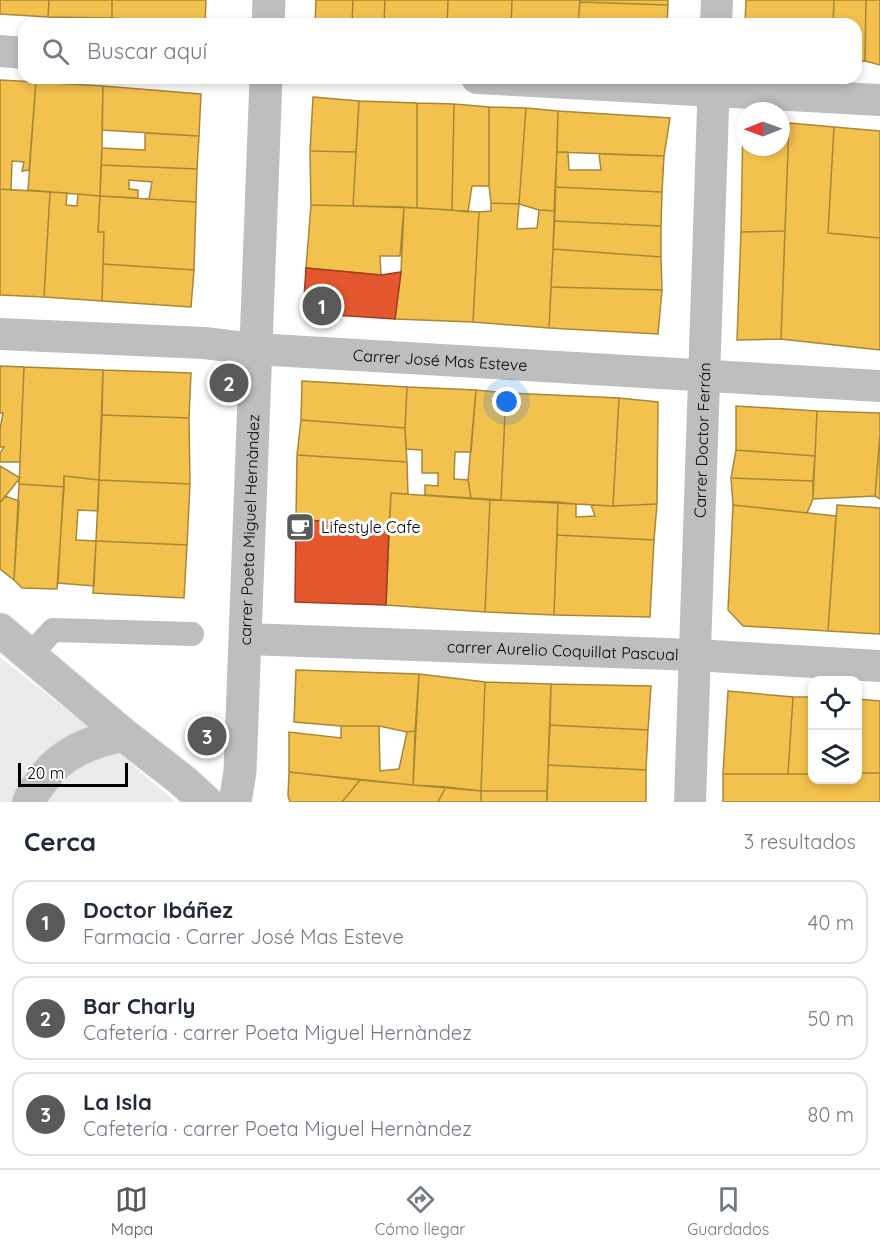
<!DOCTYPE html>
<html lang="es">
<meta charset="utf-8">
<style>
:root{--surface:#fff;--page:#f6f6f7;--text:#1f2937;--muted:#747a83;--line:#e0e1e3;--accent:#595959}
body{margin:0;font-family:Quicksand,sans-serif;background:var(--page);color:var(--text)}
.controls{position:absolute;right:18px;bottom:18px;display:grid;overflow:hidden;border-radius:12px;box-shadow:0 3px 9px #0003}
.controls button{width:54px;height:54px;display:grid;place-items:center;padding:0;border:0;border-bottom:2px solid var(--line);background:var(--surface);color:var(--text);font:30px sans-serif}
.compass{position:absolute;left:736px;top:102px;width:54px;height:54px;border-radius:50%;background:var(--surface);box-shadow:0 3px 9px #0003;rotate:269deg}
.scale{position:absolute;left:18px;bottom:15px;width:110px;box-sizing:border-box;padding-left:6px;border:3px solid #000;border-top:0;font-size:16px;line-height:21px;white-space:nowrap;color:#000;-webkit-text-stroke:4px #fff;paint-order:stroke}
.you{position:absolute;left:507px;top:402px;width:21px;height:21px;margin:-15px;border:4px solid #fff;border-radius:50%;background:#1a73e8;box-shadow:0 0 0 9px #1a73e833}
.badge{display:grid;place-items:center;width:39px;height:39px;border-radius:50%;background:var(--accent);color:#fff;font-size:20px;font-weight:700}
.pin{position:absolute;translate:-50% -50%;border:3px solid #fff;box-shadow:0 2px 6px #0006}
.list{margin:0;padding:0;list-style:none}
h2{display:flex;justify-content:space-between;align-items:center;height:78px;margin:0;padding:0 24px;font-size:26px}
h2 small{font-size:20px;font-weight:400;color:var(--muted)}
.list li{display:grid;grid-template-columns:39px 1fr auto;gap:18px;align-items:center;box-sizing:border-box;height:84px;margin:0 12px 12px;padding:0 12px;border:2px solid var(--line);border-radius:18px}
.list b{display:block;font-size:22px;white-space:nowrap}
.list p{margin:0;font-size:20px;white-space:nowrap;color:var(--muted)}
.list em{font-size:20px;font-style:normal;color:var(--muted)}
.icon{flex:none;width:33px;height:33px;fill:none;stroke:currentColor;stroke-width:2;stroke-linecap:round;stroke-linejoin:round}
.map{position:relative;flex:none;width:880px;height:802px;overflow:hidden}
.search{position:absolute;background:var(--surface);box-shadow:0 3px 9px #0003;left:18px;right:18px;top:18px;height:66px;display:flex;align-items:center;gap:15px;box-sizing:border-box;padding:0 21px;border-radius:18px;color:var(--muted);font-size:22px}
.sheet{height:366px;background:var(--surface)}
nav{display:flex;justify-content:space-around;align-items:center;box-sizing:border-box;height:84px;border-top:2px solid var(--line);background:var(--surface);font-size:16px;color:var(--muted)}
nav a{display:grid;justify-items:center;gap:3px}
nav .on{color:var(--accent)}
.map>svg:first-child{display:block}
.green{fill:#ebebeb}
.homes{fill:#f2c14e;stroke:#a98737;stroke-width:1.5}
.shops{fill:#e4572e;stroke:#a03d20;stroke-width:1.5}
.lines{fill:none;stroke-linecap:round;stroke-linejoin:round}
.trunk-casing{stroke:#dbdbdb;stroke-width:35}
.pedestrian{stroke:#bebebe;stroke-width:24}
.minor{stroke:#bebebe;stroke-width:32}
.tertiary{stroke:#bebebe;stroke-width:33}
.trunk{stroke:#bebebe;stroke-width:33}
.labels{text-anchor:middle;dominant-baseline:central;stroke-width:6;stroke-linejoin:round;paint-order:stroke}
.street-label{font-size:16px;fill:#000;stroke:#fff}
.poi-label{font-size:16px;fill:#000;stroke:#fff;text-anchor:start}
</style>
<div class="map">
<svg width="880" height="802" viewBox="0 0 880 802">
<rect width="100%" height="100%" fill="#fff"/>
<!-- green -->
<path class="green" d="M0 657 92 730 14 802H0Z
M106 751 121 755 176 802H44L66 773Z"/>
<!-- homes -->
<path class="homes" d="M0 0H49L48 17 0 14Z
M49 0H112V18L48 17Z
M112 0H206L205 24H187L112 18Z
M316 0H353L352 24H315Z
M353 0H385L384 24H352Z
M385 0H448L447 24H384Z
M448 0H512L511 24H447Z
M512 0H580L578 24H511Z
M580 0H668V5L580 2Z
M746 0H834L833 24H745Z
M834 0H866L865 61 856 62V24H833Z
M866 0H880V65L865 61Z
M580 2 668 5 667 24H578Z
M0 80 36 82 29 170 22 171 24 162 12 161 11 190 0 189Z
M36 82 103 86 102 148 100 196 28 190Z
M103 86 201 94 199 136 102 130Z
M313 97 359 101 356 152 310 151Z
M359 101 417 103V208L353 206Z
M417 103 454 104 452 210 417 208Z
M454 104 489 107V186H472L468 212 452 210Z
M489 107 526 108 519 204 491 203 489 186Z
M526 108 558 111 555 211 539 210 519 204Z
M558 111 670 118 664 156 557 152Z
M743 120H745V147H781V123H789L785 231 741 232Z
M789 123 834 127 828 233 880 238V350L781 339Z
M834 127 880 131V238L828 233Z
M145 133 199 136 197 169 101 165 102 148 145 150Z
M310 151 356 152 353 206 311 205Z
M557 152H568L569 170H601L599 154 664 156 662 192 555 187Z
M101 165 197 169 196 202 149 199 152 182 129 180V189L138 190V198L100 196Z
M555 187 662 192 661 226 554 221Z
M0 189 50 192 44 297 0 295Z
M50 192 67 193 66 205 77 206 78 194 100 196 98 232H104L102 301 44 297Z
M100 196 196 202 194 270 103 264 104 232H98Z
M491 203 519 204 517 229 537 228 539 210 555 211 549 328 473 322 479 212 491 211Z
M311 205 404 207 400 256H380L381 275 306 268Z
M404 207 479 212 473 322 395 319 401 272Z
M554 221 661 226V257L553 249Z
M785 231 781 339 737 340 741 232Z
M553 249 661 257 662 290 551 287Z
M103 264 194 270 191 307 102 301Z
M551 287 662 290 658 334 549 328Z
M0 366 24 367 20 462H0V453L4 447H0V429L3 413H0Z
M24 367 103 370 99 480 64 476V487L19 484Z
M103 370 191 373 189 418 102 415Z
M302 381 407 387 405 428 301 420Z
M407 387 476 390 471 452H455L454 479 468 480 471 498 425 495V485L438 486V473H422V450L406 449 405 428Z
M476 390 506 393 501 500 471 498 468 480Z
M506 393 619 398 613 506 501 500Z
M619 398 658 402 657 504 613 506Z
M736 406 817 411 815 456 736 450Z
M817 411 880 413V434L875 496 813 499Z
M102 415 189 418 190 484 99 480Z
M301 420 405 428 407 462 297 455Z
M880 434V499L875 496Z
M736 450 815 456 813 481 731 478Z
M297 455 407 462 408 494 391 493 389 527 296 519Z
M0 466 20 478 0 503Z
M64 476 99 480 98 511 78 510 76 540 96 541 94 586 58 583Z
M731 478 813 481V499L807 513 733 505Z
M99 480 190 484 187 545 96 541Z
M19 484 64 487 57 589 22 588 14 580Z
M391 493 490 500 485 612 386 605Z
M5 496 19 501 14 580 0 569V503Z
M490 500 558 502 554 615 485 612Z
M558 502 576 504V517L595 516 591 505 613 506 657 504 654 540 557 535Z
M733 505 836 516 828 631 743 626 728 610Z
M837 505 880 508V634L828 631Z
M557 535 654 540 650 617 554 615Z
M96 541 187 545 184 598 93 593Z
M296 670 419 674 415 731 407 732 379 726H341L294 722Z
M419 674 485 682 481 791 413 785Z
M485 682 551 684 547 791H481Z
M551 684 651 686 648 730 550 725Z
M728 691 793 697 788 774H723Z
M793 697H812V774H788Z
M858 699 880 701V773H858Z
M550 725 648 730 646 770 548 765Z
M341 726H379L380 771 399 769 407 732 415 731 413 785 289 772V732L341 738Z
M548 765 646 770V802H547Z
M289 772 360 780 342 802H290L288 796Z
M858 773H880V802H723V774H812V780H858Z
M360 780 413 785 446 787 438 802H342Z
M446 787 481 791V802H438Z
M481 791H547V802H481Z"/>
<!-- shops -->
<path class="shops" d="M306 268 381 275 401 272 395 319 303 313Z
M296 519 389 527 386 605 295 602Z"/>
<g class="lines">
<!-- trunk casing -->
<g class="trunk-casing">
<path id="trunk" d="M0 630 124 735 183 781 206 802
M29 802C32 794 36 788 41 782 60 753 91 741 124 735"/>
</g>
<!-- pedestrian -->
<path class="pedestrian" d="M30 655 53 630 192 634"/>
<!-- minor -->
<g class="minor">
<path d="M716 24 717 0"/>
<path d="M0 51 24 53"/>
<path d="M477 78 880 100"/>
<path id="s1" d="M0 334 204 343 255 349 880 386"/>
<path id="s2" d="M245 639 695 655 880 666"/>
<path id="s3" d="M690 802 714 78"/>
</g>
<!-- tertiary -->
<g class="tertiary">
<path d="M268 24 269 0"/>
<path id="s4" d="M235 802 240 772 266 78"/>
</g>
<!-- trunk -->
<use href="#trunk" class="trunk"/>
</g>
<!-- icons -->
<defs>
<g id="cafe-square" transform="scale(1.5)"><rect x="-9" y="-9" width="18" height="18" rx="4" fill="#595959" stroke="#fff"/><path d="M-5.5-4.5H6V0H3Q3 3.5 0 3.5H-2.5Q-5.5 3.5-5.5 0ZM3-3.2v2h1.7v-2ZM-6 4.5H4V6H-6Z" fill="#fff"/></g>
</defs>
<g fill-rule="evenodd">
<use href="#cafe-square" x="300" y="527"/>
</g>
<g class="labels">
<!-- street labels -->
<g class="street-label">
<text stroke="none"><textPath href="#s1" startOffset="441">Carrer José Mas Esteve</textPath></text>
<text stroke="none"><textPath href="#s3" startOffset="362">Carrer Doctor Ferrán</textPath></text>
<text stroke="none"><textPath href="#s4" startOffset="273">carrer Poeta Miguel Hernàndez</textPath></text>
<text stroke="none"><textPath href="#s2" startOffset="318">carrer Aurelio Coquillat Pascual</textPath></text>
</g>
<!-- poi labels -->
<g class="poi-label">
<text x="321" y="527">Lifestyle Cafe</text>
</g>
</g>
</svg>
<div class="controls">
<button><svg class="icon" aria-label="locate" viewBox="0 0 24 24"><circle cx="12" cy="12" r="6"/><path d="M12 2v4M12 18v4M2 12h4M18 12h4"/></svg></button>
<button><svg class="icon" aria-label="layers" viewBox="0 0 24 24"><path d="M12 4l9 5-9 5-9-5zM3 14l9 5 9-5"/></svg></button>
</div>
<svg class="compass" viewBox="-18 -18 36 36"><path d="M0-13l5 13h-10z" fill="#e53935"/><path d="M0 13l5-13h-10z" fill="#747a83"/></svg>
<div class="scale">20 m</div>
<div class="you"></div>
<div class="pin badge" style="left:322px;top:306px">1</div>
<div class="pin badge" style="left:229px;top:383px">2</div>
<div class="pin badge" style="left:207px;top:736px">3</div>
<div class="search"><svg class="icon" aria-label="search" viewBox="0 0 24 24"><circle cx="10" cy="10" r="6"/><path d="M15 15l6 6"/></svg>Buscar aquí</div>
</div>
<section class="sheet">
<h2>Cerca<small>3 resultados</small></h2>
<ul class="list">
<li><span class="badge">1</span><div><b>Doctor Ibáñez</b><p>Farmacia · Carrer José Mas Esteve</p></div><em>40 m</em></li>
<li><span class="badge">2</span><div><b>Bar Charly</b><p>Cafetería · carrer Poeta Miguel Hernàndez</p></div><em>50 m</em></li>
<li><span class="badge">3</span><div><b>La Isla</b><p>Cafetería · carrer Poeta Miguel Hernàndez</p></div><em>80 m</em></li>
</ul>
</section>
<nav>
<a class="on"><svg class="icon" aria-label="map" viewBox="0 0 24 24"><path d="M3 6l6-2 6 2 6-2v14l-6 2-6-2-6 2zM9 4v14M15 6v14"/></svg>Mapa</a>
<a><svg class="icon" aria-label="directions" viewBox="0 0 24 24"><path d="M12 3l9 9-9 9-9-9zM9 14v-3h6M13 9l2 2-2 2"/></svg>Cómo llegar</a>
<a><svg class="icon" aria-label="saved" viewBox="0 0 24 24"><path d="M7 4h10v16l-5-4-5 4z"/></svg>Guardados</a>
</nav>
